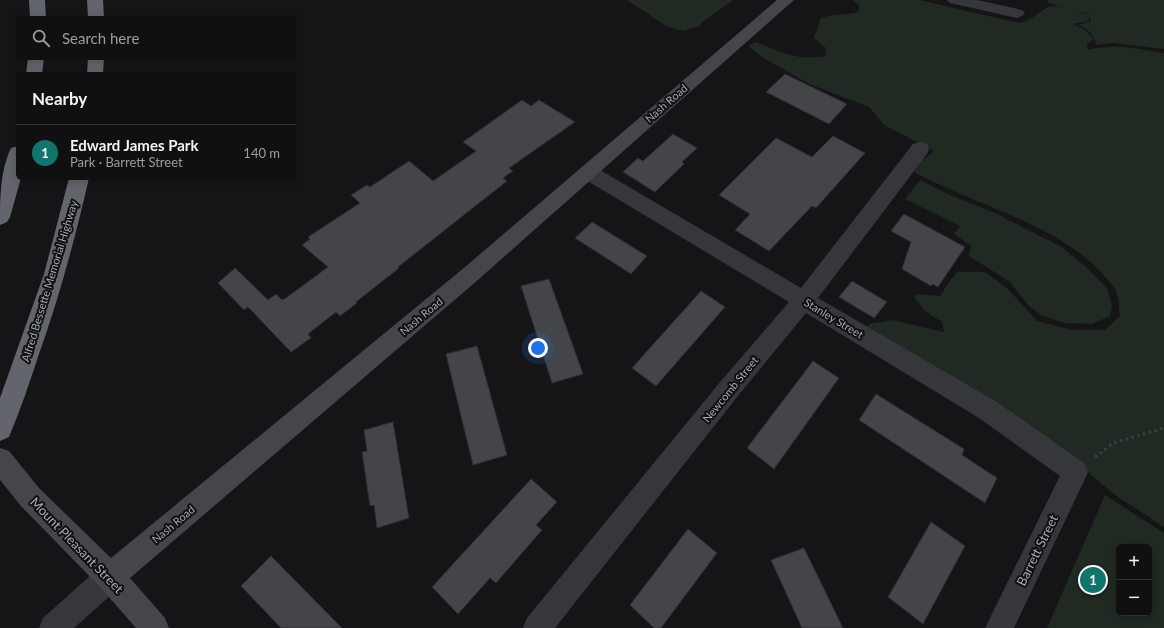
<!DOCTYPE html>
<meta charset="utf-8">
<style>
:root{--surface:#101011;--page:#1e1e1f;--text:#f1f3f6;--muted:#9c9d9f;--line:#303031;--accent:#0f766e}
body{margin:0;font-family:Lato,sans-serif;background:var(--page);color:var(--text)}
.controls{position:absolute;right:12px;bottom:12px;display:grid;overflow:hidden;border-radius:6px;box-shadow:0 2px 10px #0003}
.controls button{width:36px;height:36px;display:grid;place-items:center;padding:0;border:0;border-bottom:1px solid var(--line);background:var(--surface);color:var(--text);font:20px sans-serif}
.you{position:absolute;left:538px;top:348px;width:14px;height:14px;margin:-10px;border:3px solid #fff;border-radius:50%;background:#1a73e8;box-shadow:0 0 0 6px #1a73e833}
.badge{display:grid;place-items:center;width:26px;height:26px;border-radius:50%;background:var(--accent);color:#fff;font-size:13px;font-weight:700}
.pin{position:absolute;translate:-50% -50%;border:2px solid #fff;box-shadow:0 1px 4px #0006}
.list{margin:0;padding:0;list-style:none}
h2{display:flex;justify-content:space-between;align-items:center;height:52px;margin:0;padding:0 16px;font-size:17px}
h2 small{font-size:13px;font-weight:400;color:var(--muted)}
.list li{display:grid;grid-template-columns:26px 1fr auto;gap:12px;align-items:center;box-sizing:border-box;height:56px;padding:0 16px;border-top:1px solid var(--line)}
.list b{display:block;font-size:15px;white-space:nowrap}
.list p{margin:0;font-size:13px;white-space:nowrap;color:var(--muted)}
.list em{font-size:13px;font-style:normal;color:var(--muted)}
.icon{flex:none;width:22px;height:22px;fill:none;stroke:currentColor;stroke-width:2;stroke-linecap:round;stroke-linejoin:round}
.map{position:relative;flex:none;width:1164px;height:628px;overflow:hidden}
.search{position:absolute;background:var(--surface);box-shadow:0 2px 10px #0003;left:16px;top:16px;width:280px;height:44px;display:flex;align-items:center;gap:10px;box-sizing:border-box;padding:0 14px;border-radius:6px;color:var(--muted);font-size:15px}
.panel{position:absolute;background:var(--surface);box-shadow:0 2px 10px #0003;left:16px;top:72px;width:280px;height:108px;border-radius:6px}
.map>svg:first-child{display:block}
.green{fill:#212923;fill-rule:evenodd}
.building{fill:#444549;stroke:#2f2f32}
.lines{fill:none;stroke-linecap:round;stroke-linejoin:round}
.path{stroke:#3c3e42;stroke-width:3;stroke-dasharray:2.5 3.5;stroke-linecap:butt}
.minor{fill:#36373b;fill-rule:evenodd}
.tertiary{fill:#36373b;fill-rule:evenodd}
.secondary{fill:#44464b;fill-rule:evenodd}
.motorway{fill:#63656c;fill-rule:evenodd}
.labels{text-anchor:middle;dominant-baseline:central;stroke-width:4;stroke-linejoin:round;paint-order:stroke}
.street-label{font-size:11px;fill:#a8abb6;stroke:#101012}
.near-street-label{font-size:13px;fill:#a8abb6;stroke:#101012}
</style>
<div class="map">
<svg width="1164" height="628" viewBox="0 0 1164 628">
<rect width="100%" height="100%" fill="#151517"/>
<!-- green -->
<path class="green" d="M627 0H733L701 23 700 26 683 31 668 27Z
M853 0H919L1019 23C1031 20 1037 14 1046 8 1055 2 1079 12 1089 15V21L1073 24 1084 29 1094 39 1087 44 1088 50C1117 43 1135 49 1164 53V527L1115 495 1076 462 867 329 869 324 892 320 944 332 942 322 925 311 914 297 917 294 940 296 951 279 958 272H985L1008 289 1037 321 1073 330H1105L1120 316C1119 308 1119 296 1115 289 1113 285 1108 281 1105 277 1063 226 972 204 914 172L922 161 934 151 884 125 869 107 809 84 762 57 748 46 756 42C781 52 798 61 825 56L826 48 814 38 821 18C833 14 845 15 858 12L859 5Z
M1048 0H1164V49L1113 43 1097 45C1093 35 1089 28 1078 25L1091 21 1089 14 1048 3Z
M920 180 948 194 995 213 1060 246 1085 266 1107 288 1112 306 1110 316 1092 324 1064 323 1041 315 1029 306 1010 282 969 256 971 246 954 234 960 226 905 199Z
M1105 495 1164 533V628H1047ZM1119 547H1149V613H1119Z"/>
<!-- building -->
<path class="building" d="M785 74 847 104 829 124 766 92Z
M522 100 531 106 539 100 575 122 509 168 513 171 503 178 507 181 398 267 399 268 356 302 357 303 340 316 336 312 308 334 311 338 291 352 248 307 244 310 218 283 235 268 268 300 276 294 282 300 286 298 328 267 302 245 310 239 308 237 360 203 351 195 367 185 370 187 409 161 433 181 476 151 463 142Z
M673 134 697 148 682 162 684 164 655 192 623 172 638 158 643 161Z
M833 136 865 153 816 208 812 206 769 251 735 230 750 214 719 195 776 138 812 157Z
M904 214 965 247 938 287 932 284 931 286 902 269 911 242 891 231Z
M592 222 626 243 647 256 631 274 575 238Z
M549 279 583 374 552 383 521 286Z
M852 281 887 302 874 318 839 297Z
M701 291 725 307 656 386 632 368Z
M477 346 507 455 473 465 446 354Z
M813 361 839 378 774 469 747 448Z
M876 394 964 449 962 455 997 478 985 503 859 420Z
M393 422 409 518 377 528 374 505 370 506 362 452 367 451 364 430Z
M531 479 557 502 536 525 542 530 496 583 490 578 458 614 432 587Z
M931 522 965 546 923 624 888 597Z
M688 529 717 553 661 628H654L630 605Z
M804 548 843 628H802L771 560Z
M271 556 342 628H281L241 586Z"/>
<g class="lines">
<!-- path -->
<path class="path" d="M1095 457 1113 443 1164 428"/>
<!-- minor -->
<path class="minor" d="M947 0H977L1022 10 1025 13 1022 16 1017 18 950 3Z
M920 142 927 144 929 149 927 154 818 298 997 402 1084 463 1088 472 1084 481 1014 628H985L1060 476 979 418 806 313 737 397 555 628H523L527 618 721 381 789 302 581 177 579 172 581 167 588 165 595 167 801 288 913 144Z"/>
<!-- tertiary -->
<path class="tertiary" d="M110 563 120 567 124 577 120 587 74 628H39L43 618 100 567Z"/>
<!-- secondary -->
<path class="secondary" d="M777 0H794L479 279 130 578 165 618 169 628H136L100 587 21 506 0 480V448L9 451 39 488 111 558 465 267Z"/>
<!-- motorway -->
<path class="motorway" d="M29 0H45L46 18H30Z
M87 0H103L104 18H88Z
M28 58H44L42 74H26Z
M88 58H104L103 74H87Z
M18 146V178H21L10 217 7 222 0 225C0 199 0 171 11 148Z
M69 178H89C75 239 59 298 38 357 29 384 20 411 9 437L0 441V398L44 274Z"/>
</g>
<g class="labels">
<!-- street labels -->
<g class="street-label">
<text transform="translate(666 103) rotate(-41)">Nash Road</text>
<text transform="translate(49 281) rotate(-73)">Alfred Bessette Memorial Highway</text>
<text transform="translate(421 316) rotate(-40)">Nash Road</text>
<text transform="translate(834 318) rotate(31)">Stanley Street</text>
<text transform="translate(730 389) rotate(-51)">Newcomb Street</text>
<text transform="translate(173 524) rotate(-40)">Nash Road</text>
</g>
<!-- near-street labels -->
<g class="near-street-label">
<text transform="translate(77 545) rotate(46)">Mount Pleasant Street</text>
<text transform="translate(1037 550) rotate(-64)">Barrett Street</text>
</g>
</g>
</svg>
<div class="controls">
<button>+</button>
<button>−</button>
</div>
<div class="you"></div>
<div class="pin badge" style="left:1093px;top:580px">1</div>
<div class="search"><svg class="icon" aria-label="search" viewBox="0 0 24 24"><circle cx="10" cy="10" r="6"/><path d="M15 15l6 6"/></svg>Search here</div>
<section class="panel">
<h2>Nearby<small></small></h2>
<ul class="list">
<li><span class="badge">1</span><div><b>Edward James Park</b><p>Park · Barrett Street</p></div><em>140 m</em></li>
</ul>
</section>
</div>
